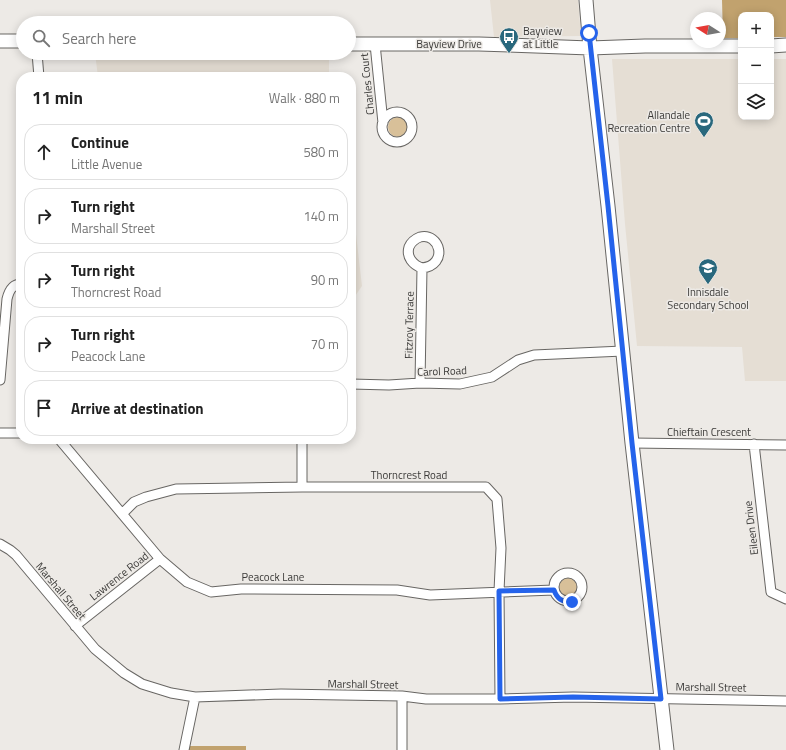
<!DOCTYPE html>
<meta charset="utf-8">
<style>
:root{--surface:#fff;--page:#f2f2f2;--text:#222;--muted:#767676;--line:#e0e0e0}
body{margin:0;font-family:"Titillium Web",sans-serif;background:var(--page);color:var(--text)}
.controls{position:absolute;right:12px;top:12px;display:grid;overflow:hidden;border-radius:8px;box-shadow:0 2px 10px #0003}
.controls button{width:36px;height:36px;display:grid;place-items:center;padding:0;border:0;border-bottom:1px solid var(--line);background:var(--surface);color:var(--text);font:20px sans-serif}
.compass{position:absolute;left:690px;top:12px;width:36px;height:36px;border-radius:50%;background:var(--surface);box-shadow:0 2px 10px #0003;rotate:281deg}
.stop{position:absolute;width:12px;height:12px;margin:-9px;border:3px solid #2563eb;border-radius:50%;background:#fff}
.stop.end{background:#2563eb;border-color:#fff;box-shadow:0 1px 4px #0008}
.list{margin:0;padding:0;list-style:none}
h2{display:flex;justify-content:space-between;align-items:center;height:52px;margin:0;padding:0 16px;font-size:17px}
h2 small{font-size:13px;font-weight:400;color:var(--muted)}
.list li{display:grid;grid-template-columns:26px 1fr auto;gap:12px;align-items:center;box-sizing:border-box;height:56px;margin:0 8px 8px;padding:0 8px;border:1px solid var(--line);border-radius:16px}
.list b{display:block;font-size:15px;white-space:nowrap}
.list p{margin:0;font-size:13px;white-space:nowrap;color:var(--muted)}
.list em{font-size:13px;font-style:normal;color:var(--muted)}
.icon{flex:none;width:22px;height:22px;fill:none;stroke:currentColor;stroke-width:2;stroke-linecap:round;stroke-linejoin:round}
.map{position:relative;flex:none;width:786px;height:750px;overflow:hidden}
.search{position:absolute;background:var(--surface);box-shadow:0 2px 10px #0003;left:16px;top:16px;width:340px;height:44px;display:flex;align-items:center;gap:10px;box-sizing:border-box;padding:0 14px;border-radius:22px;color:var(--muted);font-size:15px}
.panel{position:absolute;background:var(--surface);box-shadow:0 2px 10px #0003;left:16px;top:72px;width:340px;height:372px;border-radius:16px}
.map>svg:first-child{display:block}
.built{fill:#e5ded4}
.green{fill:#d8c099}
.forest{fill:#c1a26e}
.lines{fill:none;stroke-linecap:round;stroke-linejoin:round}
.street-casing{stroke:#686663;stroke-width:11}
.secondary-casing{stroke:#686663;stroke-width:15}
.street{stroke:#fff;stroke-width:9}
.secondary{stroke:#fff;stroke-width:13}
.route{stroke:#2563eb;stroke-width:5}
.labels{text-anchor:middle;dominant-baseline:central;stroke-width:3;stroke-linejoin:round;paint-order:stroke}
.poi-label{font-size:11px;fill:#3a3937;stroke:#edeae6;text-anchor:start}
.street-label{font-size:11px;fill:#3a3937;stroke:#edeae6}
</style>
<div class="map">
<svg width="786" height="750" viewBox="0 0 786 750">
<rect width="100%" height="100%" fill="#edeae6"/>
<!-- built -->
<path class="built" d="M490 0H578L581 36 494 37Z
M95 53H329V77H98Z
M612 59H741V117H771V59H786V381H745L742 347 637 346 625 224Z
M351 191 362 286 351 302Z"/>
<!-- green -->
<path class="green" d="M388 127a10 10 0 1 1 20 0a10 10 0 1 1-20 0Z
M559 587a9 9 0 1 1 18 0a9 9 0 1 1-18 0Z"/>
<!-- forest -->
<path class="forest" d="M722 0H786V37H771V15H741V38H723Z
M189 746H246V750H187Z"/>
<g class="lines">
<!-- street casing -->
<g class="street-casing">
<path id="street" d="M375 44 383 123
M37 53 39 77
M382 127a15 15 0 1 1 30 0a15 15 0 1 1-30 0Z
M0 380 7 299C9 291 12 284 21 284
M420 383 422 268C413 265 406 257 409 247 411 242 415 239 420 237 440 232 449 265 422 268
M351 384 389 385 420 383 460 384 492 377 518 360 534 355 623 351
M0 433H21
M59 439 160 559 187 582 211 592 241 589 397 590 430 595 554 590
M632 443 786 445
M754 444 771 592 786 599
M302 487V439
M122 514 134 502 146 497 176 489 302 487H486L497 499 501 548 499 591 500 699
M0 544 10 550 16 555 95 649 124 673 142 684 171 693 195 697 281 694 402 696 426 699H500L573 697 786 701
M554 587a14 14 0 1 1 28 0a14 14 0 1 1-28 0Z
M75 626 160 559
M402 696V750
M184 750 195 697"/>
</g>
<!-- secondary casing -->
<g class="secondary-casing">
<path id="secondary" d="M586 0 590 48 608 206 632 443 667 750
M0 41H23
M349 44H479L590 48 645 46H741
M771 46 786 45"/>
</g>
<!-- street -->
<use href="#street" class="street"/>
<!-- secondary -->
<use href="#secondary" class="secondary"/>
</g>
<g class="lines">
<!-- route -->
<path class="route" d="M572 602C562 602 557 599 554 590L499 591 500 699 573 697 661 699 632 443 608 206 589 33"/>
</g>
<!-- icons -->
<defs>
<g id="bus-pin" transform="scale(1)"><path d="M0 17L-7.5 6A9.5 9.5 0 1 1 7.5 6Z" fill="#29687d" stroke="#edeae6"/><path d="M-5-6H5V4H4V6H2V4H-2V6H-4V4H-5ZM-3.5-4V0h7V-4ZM-3.5 1.2v1.5H-2V1.2ZM2 1.2v1.5H3.5V1.2Z" fill="#fff"/></g>
<g id="stadium-pin" transform="scale(1)"><path d="M0 17L-7.5 6A9.5 9.5 0 1 1 7.5 6Z" fill="#29687d" stroke="#edeae6"/><path d="M0-5a6.5 5 0 1 0 0 10a6.5 5 0 1 0 0-10ZM-3.5-1.8h7v3.6h-7Z" fill="#fff"/></g>
<g id="school-pin" transform="scale(1)"><path d="M0 17L-7.5 6A9.5 9.5 0 1 1 7.5 6Z" fill="#29687d" stroke="#edeae6"/><path d="M0-5L7-2L0 1L-7-2ZM-4 1L0 2.5L4 1V4Q0 6-4 4Z" fill="#fff"/></g>
</defs>
<g fill-rule="evenodd">
<use href="#bus-pin" x="509" y="37"/>
<use href="#stadium-pin" x="704" y="121"/>
<use href="#school-pin" x="708" y="268"/>
</g>
<g class="labels">
<!-- poi labels -->
<g class="poi-label">
<text x="523" y="31">Bayview<tspan x="523" dy="13">at Little</tspan></text>
<text x="690" y="115" text-anchor="end">Allandale<tspan x="690" dy="13">Recreation Centre</tspan></text>
<text x="708" y="292" text-anchor="middle">Innisdale<tspan x="708" dy="13">Secondary School</tspan></text>
</g>
<!-- street labels -->
<g class="street-label">
<text x="449" y="44">Bayview Drive</text>
<text transform="translate(367 84) rotate(-96)">Charles Court</text>
<text transform="translate(409 325) rotate(-89)">Fitzroy Terrace</text>
<text transform="translate(442 371) rotate(-2)">Carol Road</text>
<text x="709" y="432">Chieftain Crescent</text>
<text x="409" y="475">Thorncrest Road</text>
<text transform="translate(751 528) rotate(-97)">Eileen Drive</text>
<text transform="translate(119 576) rotate(-38)">Lawrence Road</text>
<text x="273" y="577">Peacock Lane</text>
<text transform="translate(61 591) rotate(50)">Marshall Street</text>
<text transform="translate(363 684) rotate(1)">Marshall Street</text>
<text transform="translate(711 687) rotate(1)">Marshall Street</text>
</g>
</g>
</svg>
<div class="controls">
<button>+</button>
<button>−</button>
<button><svg class="icon" aria-label="layers" viewBox="0 0 24 24"><path d="M12 4l9 5-9 5-9-5zM3 14l9 5 9-5"/></svg></button>
</div>
<svg class="compass" viewBox="-18 -18 36 36"><path d="M0-13l5 13h-10z" fill="#e53935"/><path d="M0 13l5-13h-10z" fill="#767676"/></svg>
<div class="stop" style="left:589px;top:33px"></div>
<div class="stop end" style="left:572px;top:602px"></div>
<div class="search"><svg class="icon" aria-label="search" viewBox="0 0 24 24"><circle cx="10" cy="10" r="6"/><path d="M15 15l6 6"/></svg>Search here</div>
<section class="panel">
<h2>11 min<small>Walk · 880 m</small></h2>
<ul class="list">
<li><svg class="icon" aria-label="ahead" viewBox="0 0 24 24"><path d="M12 20V5M6 11l6-6 6 6"/></svg><div><b>Continue</b><p>Little Avenue</p></div><em>580 m</em></li>
<li><svg class="icon" aria-label="right" viewBox="0 0 24 24"><path d="M7 20v-9h11M14 6l5 5-5 5"/></svg><div><b>Turn right</b><p>Marshall Street</p></div><em>140 m</em></li>
<li><svg class="icon" aria-label="right" viewBox="0 0 24 24"><path d="M7 20v-9h11M14 6l5 5-5 5"/></svg><div><b>Turn right</b><p>Thorncrest Road</p></div><em>90 m</em></li>
<li><svg class="icon" aria-label="right" viewBox="0 0 24 24"><path d="M7 20v-9h11M14 6l5 5-5 5"/></svg><div><b>Turn right</b><p>Peacock Lane</p></div><em>70 m</em></li>
<li><svg class="icon" aria-label="arrive" viewBox="0 0 24 24"><path d="M6 21V4h12l-3 4 3 4H6"/></svg><div><b>Arrive at destination</b></div></li>
</ul>
</section>
</div>
